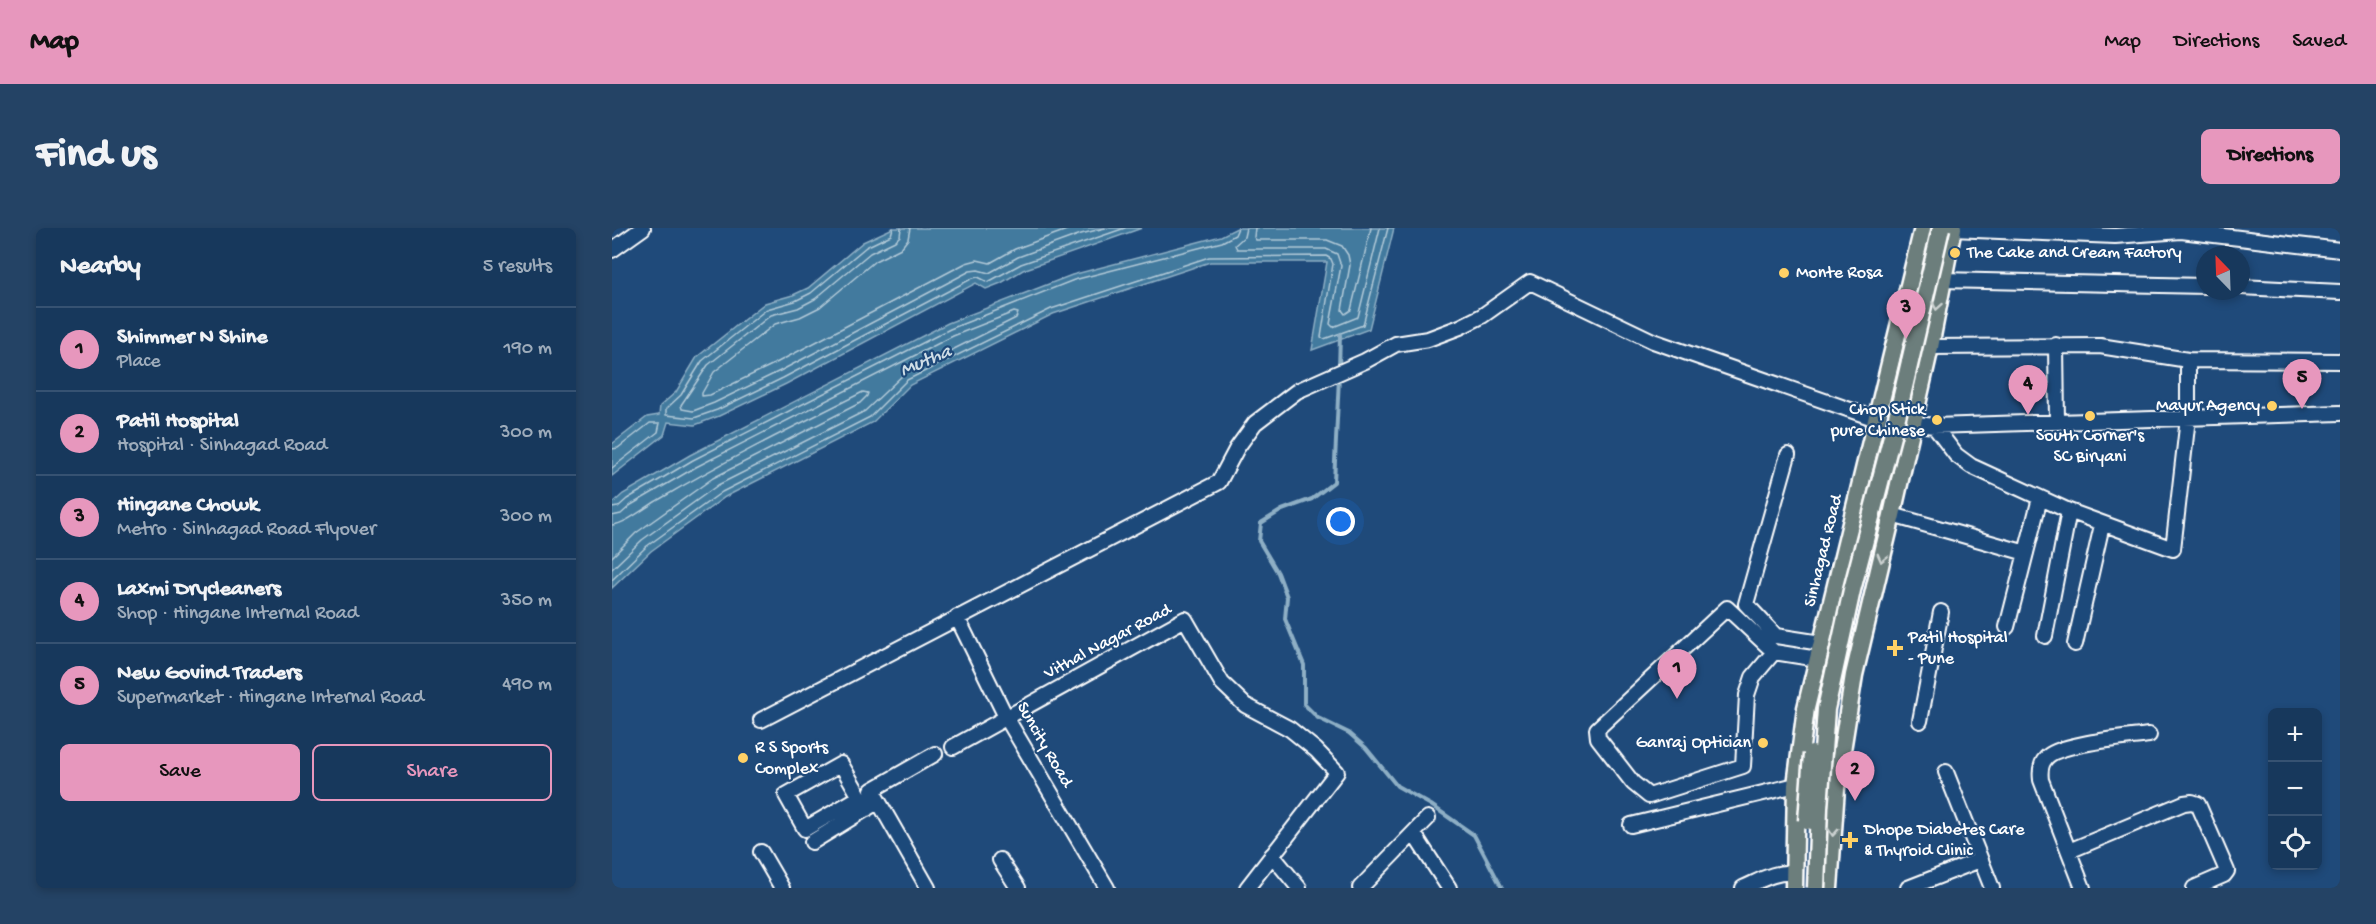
<!DOCTYPE html>
<meta charset="utf-8">
<style>
:root{--surface:#17385c;--page:#244365;--text:#f1f3f6;--muted:#9eacbb;--line:#365272;--accent:#e797bd}
body{margin:0;font-family:"Gochi Hand",sans-serif;background:var(--page);color:var(--text)}
.controls{position:absolute;right:18px;bottom:18px;display:grid;overflow:hidden;border-radius:9px;box-shadow:0 3px 9px #0003}
.controls button{width:54px;height:54px;display:grid;place-items:center;padding:0;border:0;border-bottom:2px solid var(--line);background:var(--surface);color:var(--text);font:30px sans-serif}
.compass{position:absolute;left:1584px;top:18px;width:54px;height:54px;border-radius:50%;background:var(--surface);box-shadow:0 3px 9px #0003;rotate:337deg}
.you{position:absolute;left:729px;top:294px;width:21px;height:21px;margin:-15px;border:4px solid #fff;border-radius:50%;background:#1a73e8;box-shadow:0 0 0 9px #1a73e833}
.badge{display:grid;place-items:center;width:39px;height:39px;border-radius:50%;background:var(--accent);color:#111;font-size:20px;font-weight:700}
.pin{position:absolute;translate:-50% -50px;filter:drop-shadow(0 2px 3px #0008)}
.pin::after{content:'';position:absolute;top:32px;width:21px;height:18px;background:inherit;clip-path:polygon(0 0,100% 0,50% 100%)}
.list{margin:0;padding:0;list-style:none}
h2{display:flex;justify-content:space-between;align-items:center;height:78px;margin:0;padding:0 24px;font-size:26px}
h2 small{font-size:20px;font-weight:400;color:var(--muted)}
.list li{display:grid;grid-template-columns:39px 1fr auto;gap:18px;align-items:center;box-sizing:border-box;height:84px;padding:0 24px;border-top:2px solid var(--line)}
.list b{display:block;font-size:22px;white-space:nowrap}
.list p{margin:0;font-size:20px;white-space:nowrap;color:var(--muted)}
.list em{font-size:20px;font-style:normal;color:var(--muted)}
.actions{display:flex;gap:12px;padding:18px 24px}
.actions a{flex:1;padding:14px 0;border:2px solid var(--accent);border-radius:9px;text-align:center;font-size:21px;color:var(--accent)}
.actions .main{background:var(--accent);color:#111}
.icon{flex:none;width:33px;height:33px;fill:none;stroke:currentColor;stroke-width:2;stroke-linecap:round;stroke-linejoin:round}
.map{position:relative;flex:none;width:1728px;height:660px;overflow:hidden;border-radius:9px}
header{display:flex;align-items:center;gap:36px;box-sizing:border-box;height:84px;padding:0 30px;background:var(--accent);color:#111}
header strong{font-size:28px}
nav{display:flex;gap:33px;margin-inline-start:auto;font-size:21px}
.intro{display:flex;align-items:center;justify-content:space-between;box-sizing:border-box;height:144px;padding:0 36px}
h1{margin:0;font-size:42px}
.button{padding:15px 27px;border-radius:9px;background:var(--accent);color:#111;font-size:21px;font-weight:700}
main{display:flex;gap:36px;padding:0 36px}
aside{flex:1;background:var(--surface);border-radius:9px;box-shadow:0 3px 9px #0003}
.map>svg:first-child{display:block}
.water{fill:#427a9e;stroke:#8eafc5;stroke-width:1.5}
.lines{fill:none;stroke-linecap:round;stroke-linejoin:round}
.shore{stroke:#b3cad8;stroke-width:1.5}
.stream{stroke:#8eafc5;stroke-width:4}
.minor-casing{stroke:#fff;stroke-width:18}
.major-casing{stroke:#fff;stroke-width:21}
.minor{stroke:#1f4a7a;stroke-width:14}
.major{stroke:#6c7e7c;stroke-width:16}
.major-bridge-casing{stroke:#fff;stroke-width:21;stroke-linecap:butt}
.major-bridge{stroke:#6c7e7c;stroke-width:16}
.oneway{stroke:#ccd2d1}
.poi-dot{fill:#ffd166;stroke:#1f4a7a;stroke-width:2}
.labels{text-anchor:middle;dominant-baseline:central;stroke-width:4.5;stroke-linejoin:round;paint-order:stroke}
.poi-label{font-size:18px;fill:#fff;stroke:#1f4a7a;text-anchor:start}
.street-label{font-size:18px;fill:#fff;stroke:#1f4a7a}
.water-label{font-size:20px;font-style:italic;fill:#d0dee7;stroke:#1f4a7a}
</style>
<header>
<strong>Map</strong>
<nav><a>Map</a><a>Directions</a><a>Saved</a></nav>
</header>
<div class="intro"><h1>Find us</h1><a class="button">Directions</a></div>
<main>
<aside>
<h2>Nearby<small>5 results</small></h2>
<ul class="list">
<li><span class="badge">1</span><div><b>Shimmer N Shine</b><p>Place</p></div><em>190 m</em></li>
<li><span class="badge">2</span><div><b>Patil Hospital</b><p>Hospital · Sinhagad Road</p></div><em>300 m</em></li>
<li><span class="badge">3</span><div><b>Hingane Chowk</b><p>Metro · Sinhagad Road Flyover</p></div><em>300 m</em></li>
<li><span class="badge">4</span><div><b>Laxmi Drycleaners</b><p>Shop · Hingane Internal Road</p></div><em>350 m</em></li>
<li><span class="badge">5</span><div><b>New Govind Traders</b><p>Supermarket · Hingane Internal Road</p></div><em>490 m</em></li>
</ul>
<div class="actions"><a class="main">Save</a><a>Share</a></div>
</aside>
<div class="map">
<svg width="1728" height="660" viewBox="0 0 1728 660">
<rect width="100%" height="100%" fill="#1f4a7a"/>
<filter id="ink" filterUnits="userSpaceOnUse"><feTurbulence type="fractalNoise" baseFrequency=".0167" numOctaves="2"/><feDisplacementMap in="SourceGraphic" scale="12" xChannelSelector="R" yChannelSelector="G"/><feConvolveMatrix kernelMatrix="1 2 1 2 8 2 1 2 1" color-interpolation-filters="sRGB"/></filter>
<g filter="url(#ink)">
<!-- water -->
<path class="water" d="M281 0H530L411 42 389 55 374 61 364 55 174 156 107 188 83 197 56 194 52 207 0 248V216L35 189 47 187 48 178 64 164 85 129 153 75 181 67 196 60 251 14Z
M625 0H782L757 101 700 122 715 34H598L441 86 298 157 261 194 113 269 39 323 0 360V276L11 266 78 227 336 95 460 47 609 8Z"/>
<g class="lines">
<!-- shore -->
<path class="shore" d="M281 0 279 7 254 19 199 65 183 73 155 81 90 133 69 167 54 181V187L82 190 105 182 171 150 361 50 366 49 376 54 409 36 513 0
M289 0 288 8 283 13 258 25 203 71 186 80 159 87 96 137 69 177 70 181 81 183 102 175 168 143 358 43 366 42 377 45 406 29 469 6 493 0
M298 0 296 11 289 20 263 33 208 79 188 89 163 96 102 144 90 165V168L98 167 164 135 354 35 365 32 378 35 403 21 460 0
M634 0 632 9 623 17 625 21H714L725 26 729 38 718 96 721 99 746 89 768 0
M643 0 642 9 644 12H715L730 18 736 27 738 37 730 82 733 86 739 82 759 0
M0 221 6 220 38 195H48L46 204 0 240
M0 280 6 279 15 271 81 232 338 101 462 52 610 14 623 7 626 0
M0 288 9 286 19 277 84 239 341 108 402 84 406 85 404 90 292 146 253 183 106 257 30 312 0 341
M0 297C14 296 35 278 48 271 114 232 183 198 251 164L256 165 255 168 248 175 101 250 24 305 0 329
M0 352 35 318 110 264 258 189 295 152 439 81 597 29 714 28 719 31 721 36 709 109 712 111 751 97 776 0"/>
<!-- stream -->
<path class="stream" d="M727 141 728 107
M727 149 722 254 700 271 670 282 649 295 647 313 666 345 675 369 673 391 692 437V476L706 490 737 505 754 520 785 558 819 577 862 607 890 660"/>
<!-- minor casing -->
<g class="minor-casing">
<path id="minor" d="M1340 1 1503 8 1569 3 1728 22
M0 22 31 0
M1329 52 1593 58
M1629 59 1728 64
M1444 117 1445 193
M1318 119 1488 118 1576 132
M1322 198 1344 227 1359 238 1457 283 1561 321 1576 190V132L1728 133
M1176 227 1134 376 1164 408 1209 415
M1280 287 1414 325
M345 389 394 489 495 660
M1395 399 1428 270
M1433 408 1457 283
M1463 416 1490 297
M1162 424 1141 449 1135 467 1131 538 1037 568 1021 555 986 510 985 501 1115 380 1162 424 1206 431
M149 492 607 254 625 220 643 195 685 163 753 133 784 116 816 111 848 99 870 88 918 54 1041 113 1264 191 1322 198 1728 185
M1308 493 1329 384
M341 519 573 391 610 455 633 477 678 501 704 522 725 544 635 660
M1334 544 1380 660
M248 569 193 601 174 567 229 536 255 581
M1019 597 1184 557
M802 606 837 660
M200 614 262 576
M1457 623 1572 575 1580 574 1586 576 1615 643 1612 647 1582 660
M149 624 170 660
M660 627 687 660
M388 632 406 660
M316 660 260 562 323 526
M748 660 816 590
M1131 660C1149 652 1163 643 1182 645
M1296 660 1368 632
M1471 660 1429 552C1428 544 1428 536 1434 530 1446 515 1516 510 1537 507"/>
</g>
<!-- major casing -->
<g class="major-casing">
<path id="major" d="M1182 660 1184 557 1194 480 1311 0
M1217 660 1224 560 1242 447 1280 287 1318 119 1341 0"/>
</g>
<!-- minor -->
<use href="#minor" class="minor"/>
<!-- major -->
<use href="#major" class="major"/>
<!-- major-bridge casing -->
<g class="major-bridge-casing">
<path id="major-bridge" d="M1195 593 1200 526
M1204 660 1207 580 1214 481 1240 362 1286 185 1329 0"/>
</g>
<!-- major-bridge -->
<use href="#major-bridge" class="major-bridge"/>
</g>
<!-- one-way arrows -->
<defs><path id="oneway-chevron" d="M-2-3.5L2.5 0L-2 3.5" fill="none" stroke-width="1.6" stroke-linecap="round" stroke-linejoin="round" transform="scale(1.5)"/></defs>
<g class="oneway">
<use href="#oneway-chevron" transform="translate(1325 78) rotate(100)"/>
<use href="#oneway-chevron" transform="translate(1270 330) rotate(104)"/>
<use href="#oneway-chevron" transform="translate(1221 604) rotate(94)"/>
</g>
</g>
<!-- markers -->
<g class="poi-dot">
<circle cx="1343" cy="25" r="6"/>
<circle cx="1172" cy="45" r="6"/>
<circle cx="1660" cy="178" r="6"/>
<circle cx="1478" cy="188" r="6"/>
<circle cx="1325" cy="192" r="6"/>
<path d="M1280 411h6v6h6v6h-6v6h-6v-6h-6v-6h6z"/>
<circle cx="1151" cy="515" r="6"/>
<circle cx="131" cy="530" r="6"/>
<path d="M1235 603h6v6h6v6h-6v6h-6v-6h-6v-6h6z"/>
</g>
<g class="labels">
<!-- poi labels -->
<g class="poi-label">
<text x="1355" y="25">The Cake and Cream Factory</text>
<text x="1184" y="45">Monte Rosa</text>
<text x="1648" y="178" text-anchor="end">Mayur Agency</text>
<text x="1313" y="182" text-anchor="end">Chop Stick<tspan x="1313" dy="21">pure Chinese</tspan></text>
<text x="1478" y="208" text-anchor="middle">South Corner's<tspan x="1478" dy="21">SC Biryani</tspan></text>
<text x="1296" y="410">Patil Hospital<tspan x="1296" dy="21">- Pune</tspan></text>
<text x="1139" y="515" text-anchor="end">Ganraj Optician</text>
<text x="143" y="520">R S Sports<tspan x="143" dy="21">Complex</tspan></text>
<text x="1252" y="602">Dhope Diabetes Care<tspan x="1252" dy="21">&amp; Thyroid Clinic</tspan></text>
</g>
<!-- street labels -->
<g class="street-label">
<text transform="translate(1212 323) rotate(-76)">Sinhagad Road</text>
<text transform="translate(496 414) rotate(-28)">Vithal Nagar Road</text>
<text transform="translate(432 517) rotate(60)">Suncity Road</text>
</g>
<!-- water labels -->
<g class="water-label">
<text transform="translate(314 134) rotate(-23)">Mutha</text>
</g>
</g>
</svg>
<div class="controls">
<button>+</button>
<button>−</button>
<button><svg class="icon" aria-label="locate" viewBox="0 0 24 24"><circle cx="12" cy="12" r="6"/><path d="M12 2v4M12 18v4M2 12h4M18 12h4"/></svg></button>
</div>
<svg class="compass" viewBox="-18 -18 36 36"><path d="M0-13l5 13h-10z" fill="#e53935"/><path d="M0 13l5-13h-10z" fill="#9eacbb"/></svg>
<div class="you"></div>
<div class="pin badge" style="left:1065px;top:471px">1</div>
<div class="pin badge" style="left:1243px;top:573px">2</div>
<div class="pin badge" style="left:1294px;top:111px">3</div>
<div class="pin badge" style="left:1416px;top:187px">4</div>
<div class="pin badge" style="left:1690px;top:181px">5</div>
</div>
</main>
